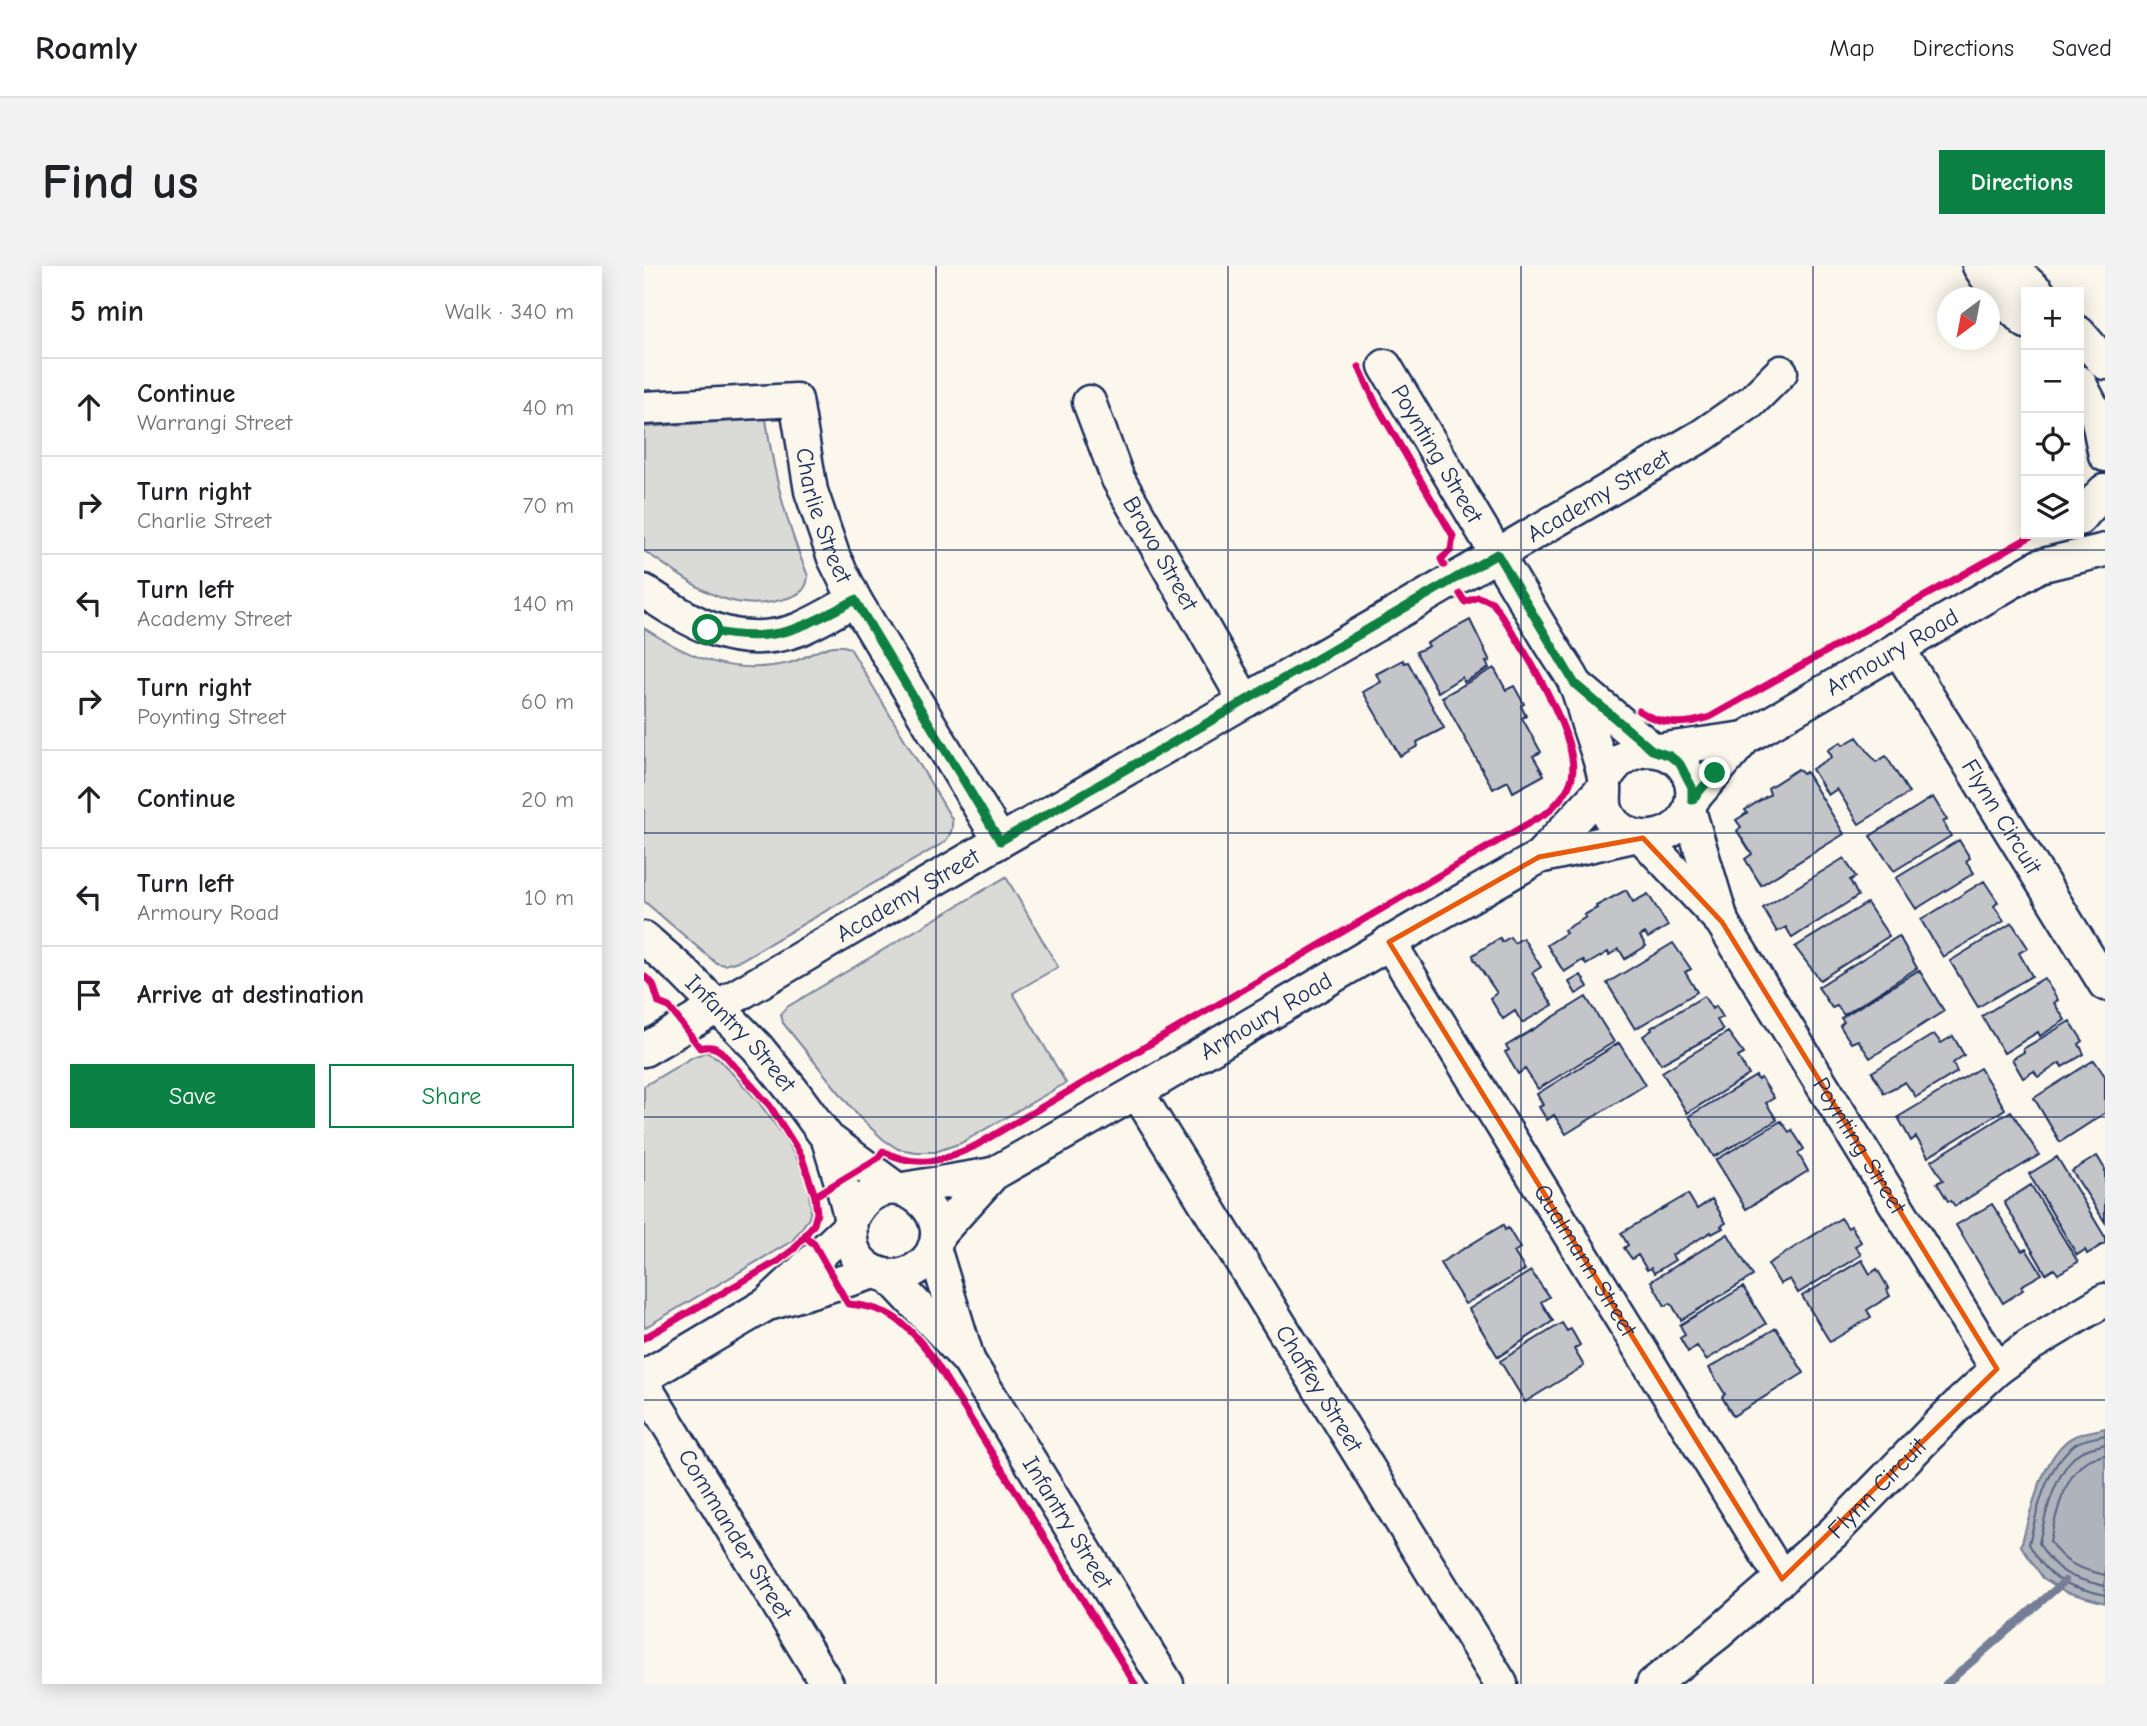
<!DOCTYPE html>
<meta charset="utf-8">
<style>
:root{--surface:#fff;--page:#f2f2f2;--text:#202124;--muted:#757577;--line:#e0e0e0;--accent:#0b8043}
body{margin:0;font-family:"Comic Neue",sans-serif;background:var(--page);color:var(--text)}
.controls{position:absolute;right:21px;top:21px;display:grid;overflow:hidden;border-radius:0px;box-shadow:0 4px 18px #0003}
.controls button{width:63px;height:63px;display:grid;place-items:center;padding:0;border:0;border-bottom:2px solid var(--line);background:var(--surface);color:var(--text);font:35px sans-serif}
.compass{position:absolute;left:1293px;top:21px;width:63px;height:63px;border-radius:50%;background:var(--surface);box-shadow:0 4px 18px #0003;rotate:212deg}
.stop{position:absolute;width:21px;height:21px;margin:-16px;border:5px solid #0b8043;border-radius:50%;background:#fff}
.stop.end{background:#0b8043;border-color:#fff;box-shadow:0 2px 7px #0008}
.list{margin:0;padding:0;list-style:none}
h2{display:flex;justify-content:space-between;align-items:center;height:91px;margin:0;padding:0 28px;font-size:30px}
h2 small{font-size:23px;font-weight:400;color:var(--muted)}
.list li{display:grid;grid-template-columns:46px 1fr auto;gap:21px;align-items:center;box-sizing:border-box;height:98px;padding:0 28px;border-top:2px solid var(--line)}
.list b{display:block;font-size:26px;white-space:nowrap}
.list p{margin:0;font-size:23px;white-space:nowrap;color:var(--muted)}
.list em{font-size:23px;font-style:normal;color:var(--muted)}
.actions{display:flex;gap:14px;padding:21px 28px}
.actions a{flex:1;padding:16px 0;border:2px solid var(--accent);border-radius:0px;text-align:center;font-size:24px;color:var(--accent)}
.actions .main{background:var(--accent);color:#fff}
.icon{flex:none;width:38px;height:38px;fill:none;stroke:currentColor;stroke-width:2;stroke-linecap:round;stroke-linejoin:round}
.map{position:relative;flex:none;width:1461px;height:1418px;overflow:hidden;border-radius:0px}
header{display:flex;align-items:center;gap:42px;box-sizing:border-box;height:98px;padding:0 35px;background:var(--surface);border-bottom:2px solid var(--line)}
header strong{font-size:33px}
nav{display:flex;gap:38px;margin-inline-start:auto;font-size:24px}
.intro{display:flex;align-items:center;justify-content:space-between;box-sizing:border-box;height:168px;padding:0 42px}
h1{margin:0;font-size:49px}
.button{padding:18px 32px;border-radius:0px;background:var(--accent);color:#fff;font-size:24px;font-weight:700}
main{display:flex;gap:42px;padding:0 42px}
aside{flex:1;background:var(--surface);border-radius:0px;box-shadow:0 4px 18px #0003}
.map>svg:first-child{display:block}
.green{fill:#dadad7;stroke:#7a849a;stroke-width:2}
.water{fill:#afb3bb;stroke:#747e96;stroke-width:2}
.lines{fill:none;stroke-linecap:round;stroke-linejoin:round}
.shore{stroke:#566483;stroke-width:2}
.stream{stroke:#747e96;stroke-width:8}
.building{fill:#c3c5c9;stroke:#1b2f5e;stroke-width:2}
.minor-casing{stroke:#1b2f5e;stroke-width:37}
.minor{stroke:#fbf7ec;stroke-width:32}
.cycleway-casing{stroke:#fbf7ec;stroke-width:11}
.cycleway{stroke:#d6006c;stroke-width:7}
.route{stroke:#0b8043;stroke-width:9}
.marked{fill:none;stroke:#e8590c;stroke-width:5;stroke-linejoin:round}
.grid{fill:none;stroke:#1b2f5e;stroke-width:2;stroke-opacity:0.55}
.labels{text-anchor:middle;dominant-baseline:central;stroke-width:7;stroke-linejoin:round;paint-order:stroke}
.street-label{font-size:24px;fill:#1b2f5e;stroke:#fbf7ec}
</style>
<header>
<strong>Roamly</strong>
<nav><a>Map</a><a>Directions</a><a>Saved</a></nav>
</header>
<div class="intro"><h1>Find us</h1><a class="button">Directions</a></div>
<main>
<aside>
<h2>5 min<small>Walk · 340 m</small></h2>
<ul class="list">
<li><svg class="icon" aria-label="ahead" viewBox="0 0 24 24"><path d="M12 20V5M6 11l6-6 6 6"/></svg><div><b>Continue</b><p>Warrangi Street</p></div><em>40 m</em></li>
<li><svg class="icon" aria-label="right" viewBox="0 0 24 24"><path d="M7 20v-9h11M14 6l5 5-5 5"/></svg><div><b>Turn right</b><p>Charlie Street</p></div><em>70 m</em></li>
<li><svg class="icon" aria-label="left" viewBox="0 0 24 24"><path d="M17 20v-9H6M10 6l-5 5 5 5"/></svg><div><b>Turn left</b><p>Academy Street</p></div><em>140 m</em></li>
<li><svg class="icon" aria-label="right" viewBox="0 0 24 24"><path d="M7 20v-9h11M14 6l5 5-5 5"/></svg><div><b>Turn right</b><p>Poynting Street</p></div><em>60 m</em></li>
<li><svg class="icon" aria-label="ahead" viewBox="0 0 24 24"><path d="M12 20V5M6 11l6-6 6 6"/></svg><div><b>Continue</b></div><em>20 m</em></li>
<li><svg class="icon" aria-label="left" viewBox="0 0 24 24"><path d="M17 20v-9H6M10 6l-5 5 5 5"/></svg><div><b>Turn left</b><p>Armoury Road</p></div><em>10 m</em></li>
<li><svg class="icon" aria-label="arrive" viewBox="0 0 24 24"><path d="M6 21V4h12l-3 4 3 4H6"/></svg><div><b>Arrive at destination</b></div></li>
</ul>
<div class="actions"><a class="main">Save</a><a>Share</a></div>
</aside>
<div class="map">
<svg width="1461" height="1418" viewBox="0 0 1461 1418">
<rect width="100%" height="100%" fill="#fbf7ec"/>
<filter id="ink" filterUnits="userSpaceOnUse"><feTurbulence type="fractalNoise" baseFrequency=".0143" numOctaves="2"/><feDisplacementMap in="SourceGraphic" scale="14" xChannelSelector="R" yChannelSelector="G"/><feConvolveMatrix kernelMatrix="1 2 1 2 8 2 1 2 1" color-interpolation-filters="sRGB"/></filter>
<g filter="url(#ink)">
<!-- green -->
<path class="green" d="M122 153C130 210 142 257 164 310 163 324 156 328 144 332 83 352 48 316 0 285V161Z
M0 362C46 392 88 410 145 397 165 392 186 373 206 382L308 553C309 563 307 568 301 576L97 694 81 699 72 697 0 635Z
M362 611 414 701 369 727 422 817 317 877 291 886H272L254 883 240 874 215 851 139 757 137 748 143 741Z
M62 786 74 792 113 834 138 868 154 895 164 921 167 942 165 952 148 975 0 1062V820L49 791Z"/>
<!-- water -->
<path class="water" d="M1461 1162V1337L1422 1326 1399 1312 1377 1280C1385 1250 1399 1187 1429 1171 1437 1166 1451 1165 1461 1162Z"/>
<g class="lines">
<!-- shore -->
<path class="shore" d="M1461 1169C1451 1172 1437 1173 1430 1179 1401 1202 1393 1245 1385 1278 1406 1316 1422 1319 1461 1329
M1461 1178C1453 1181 1441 1182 1435 1187 1411 1205 1401 1249 1395 1277 1412 1308 1428 1312 1461 1320
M1461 1189C1454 1191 1445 1192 1440 1197 1419 1214 1412 1249 1406 1275 1419 1298 1436 1303 1461 1309"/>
<!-- stream -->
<path class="stream" d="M1302 1418 1421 1315"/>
</g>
<!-- building -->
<path class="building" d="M826 354 846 395 842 396 845 402 820 416 818 411 794 426 772 386 785 380 783 377Z
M759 394 760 397 764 396 800 462 773 476 774 480 756 490 719 426 737 416 732 408Z
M850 402 862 424 870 420 880 438 877 440 882 450 878 452 897 486 889 490 900 509 869 526 864 515 849 523 798 431Z
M1213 471 1232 496 1242 490 1265 527 1215 558 1193 523 1184 529 1168 503 1188 491 1184 484 1197 476 1199 479Z
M1154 503 1159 508 1162 506 1200 568 1117 619 1101 593 1108 588 1093 565 1097 561 1092 554 1103 547 1101 544 1126 528 1124 522Z
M1289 531 1303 554 1299 556 1307 570 1250 605 1226 570Z
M1315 574 1326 592 1322 595 1330 607 1272 643 1252 612Z
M1200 592 1212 611 1206 614 1214 630 1148 672 1142 661 1133 666 1119 642Z
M1340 615 1354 636 1350 640 1360 655 1299 691 1277 654Z
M982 624 989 636 1004 628 1024 660 1004 672 1001 667 996 670 1002 680 981 693 975 683 965 689 964 686 942 699 939 694 920 706 903 679 922 667 920 664 942 651 940 649 953 642 952 640Z
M1223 637 1245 670 1176 714 1151 681Z
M1368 657 1384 682 1375 687 1388 710 1334 741 1306 695Z
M1255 670 1273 702 1200 749 1193 740 1188 742 1174 721Z
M866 671 870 677 879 672 897 701 888 707 909 739 878 757 871 745 859 753 846 732 853 727 830 693 829 689 856 672 858 676Z
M1029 677 1047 703 1041 706 1053 726 991 763 963 717Z
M1275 704 1300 745 1226 792 1214 774 1207 777 1196 760 1200 756 1197 752Z
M937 709 944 721 932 728 925 716Z
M1400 712 1414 734 1410 737 1421 754 1396 770 1394 766 1360 787 1338 750Z
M1060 730 1068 743 1072 740 1079 751 1073 754 1079 764 1017 798 999 770 1008 764 1007 762Z
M942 731 970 776 894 823 881 803 874 808 861 786 865 784 862 780Z
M1426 755 1439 775 1435 778 1440 788 1418 801 1416 797 1394 811 1390 805 1379 812 1368 793 1380 786 1379 783Z
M1084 766 1100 788 1094 791 1105 809 1043 847 1018 806Z
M1290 768 1297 777 1309 770 1320 789 1309 797 1313 806 1272 831 1261 816 1240 827 1228 806Z
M975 777 1001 819 922 868 910 849 903 854 895 841 899 839 893 828Z
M1450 794 1461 810V847L1416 876 1390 832Z
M1336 802 1361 843 1284 891 1272 871 1267 875 1254 851Z
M1112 810 1114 814 1117 812 1130 832 1122 837 1133 854 1070 891 1045 850Z
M1367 845 1395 889 1311 940 1307 935H1304L1293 917 1299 914 1287 895Z
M1137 855 1145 866 1148 864 1160 883 1154 887 1164 905 1102 943 1072 894Z
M1453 890 1461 903V956L1428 905Z
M1413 891 1461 971V977L1443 988 1441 984 1433 989 1385 908Z
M1387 919 1434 996 1414 1008 1410 1003 1402 1008 1360 936Z
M1044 928 1053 943 1068 933 1082 957 1077 960 1079 962 1068 968 1067 966 1028 989 1031 994 1010 1007 1007 1002 1003 1004 994 989 988 993 980 982 984 979 977 967Z
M1348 938 1378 985 1382 983 1398 1008 1377 1020 1379 1024 1359 1037 1312 959Z
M1197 952 1204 962 1207 960 1217 976 1211 980 1217 989 1154 1027 1146 1013 1136 1018 1124 998Z
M859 959 861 964 864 962 876 982 870 986 881 1004 821 1038 796 997Z
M1084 968 1109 1010 1037 1054 1027 1037 1021 1040 1007 1015Z
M1218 994 1226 1008 1233 1003 1245 1023 1243 1024 1246 1030 1223 1044 1227 1051 1186 1076 1158 1030Z
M887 1005 905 1031 897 1036 909 1055 854 1091 825 1043Z
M1099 1021 1122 1058 1062 1094 1053 1080 1044 1086 1036 1072 1041 1069 1036 1059Z
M918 1057 923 1065 927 1063 936 1079 930 1083 940 1100 881 1136 856 1095Z
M1132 1062 1160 1107 1089 1150 1078 1131 1081 1128 1065 1102Z"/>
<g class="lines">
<!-- minor casing -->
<g class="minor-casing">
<g id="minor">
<path d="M1335 0 1355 30 1382 56"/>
<path d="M1360 0 1375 9 1394 26"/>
<path d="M1435 67 1461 97"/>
<path id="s1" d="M741 100C783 170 824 241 866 310 881 335 895 359 910 383 917 395 927 407 932 419 938 434 941 450 946 465 951 480 957 495 960 511 964 528 955 539 969 556 992 582 1036 573 1046 541 1062 489 990 458 961 514"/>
<path d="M1435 116 1453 150 1461 189"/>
<path id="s2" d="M445 136 474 213 601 435"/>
<path id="s3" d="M0 142 152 134 167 225 190 292 211 334 356 575"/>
<path d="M1435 253 1460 225"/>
<path d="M0 325C48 357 93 385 153 364 173 356 192 344 211 334"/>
<path id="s4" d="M1254 382 1461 718"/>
<path d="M931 418 1008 483"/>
<path d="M1014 484 1101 472"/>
<path id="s5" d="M1048 534 1101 472 1395 300 1461 284"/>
<path d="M1045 544 1077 651"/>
<path id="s6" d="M999 572 1078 656 1353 1103"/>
<path d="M895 591 960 521"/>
<path id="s7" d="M0 672 39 706 113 781 148 824 184 873 251 922"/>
<path id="s8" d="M745 676 1138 1313"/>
<path id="s9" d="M0 784 356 575 558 460 1059 169 1108 135 1137 106"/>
<path id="s10" d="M493 826 857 1418"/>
<path d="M184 873C191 899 201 925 206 951 208 963 204 974 211 987 223 1010 254 1017 275 1001 331 958 243 878 207 954"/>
<path d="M259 923 349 908"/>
<path id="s11" d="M293 970 349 908 493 826 788 652 895 591 990 570"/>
<path d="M290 982 323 1090"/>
<path id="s12" d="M245 1010 324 1094 523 1418"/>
<path d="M128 1037 231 1006"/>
<path d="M0 1111 123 1038 206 960"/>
<path id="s13" d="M0 1119 183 1418"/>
<path id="s14" d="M1009 1418 1073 1368 1189 1267 1313 1140 1353 1103 1386 1079 1461 1034"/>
</g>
</g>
<!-- minor -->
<use href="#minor" class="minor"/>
<!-- cycleway casing -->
<g class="cycleway-casing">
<path id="cycleway" d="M715 101 732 138 809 270 807 284 797 293 800 299
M995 445C1019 460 1041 459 1066 451L1391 268
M0 710 9 718 15 737 25 741 56 782C66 779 72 781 80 788L126 840 157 889 171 930 173 947 170 958 150 983 134 995 0 1072
M171 930 234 892 239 885C272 903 299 895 331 880L904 546C914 536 925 525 928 511 937 472 872 368 848 336L834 331 821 336 816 328
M162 971 170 978 204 1038C247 1041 261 1057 287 1089L491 1418"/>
</g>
<!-- cycleway -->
<use href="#cycleway" class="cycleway"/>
</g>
</g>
<g class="lines" filter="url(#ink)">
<!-- route -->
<path class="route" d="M64 364C128 380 157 362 211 334L356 575 558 460 853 288 931 418 1008 484 1026 490 1036 498 1048 521V534L1071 507"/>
</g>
<!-- marked area -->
<path class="marked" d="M999 572 1078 656 1353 1103 1138 1313 745 676 895 591Z"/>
<!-- grid -->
<path class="grid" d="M292 0V1418M584 0V1418M877 0V1418M1169 0V1418M0 284H1461M0 567H1461M0 851H1461M0 1134H1461"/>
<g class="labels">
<!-- street labels -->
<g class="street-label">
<text stroke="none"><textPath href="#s1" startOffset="102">Poynting Street</textPath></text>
<text stroke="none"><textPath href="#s9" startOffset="1104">Academy Street</textPath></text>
<text stroke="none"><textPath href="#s3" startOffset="271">Charlie Street</textPath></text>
<text stroke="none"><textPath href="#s2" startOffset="168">Bravo Street</textPath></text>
<text stroke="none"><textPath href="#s5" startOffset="252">Armoury Road</textPath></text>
<text stroke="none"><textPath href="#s4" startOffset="198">Flynn Circuit</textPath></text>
<text stroke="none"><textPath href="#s9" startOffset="306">Academy Street</textPath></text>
<text stroke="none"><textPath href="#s11" startOffset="399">Armoury Road</textPath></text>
<text stroke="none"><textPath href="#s7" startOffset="136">Infantry Street</textPath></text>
<text stroke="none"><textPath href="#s6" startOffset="378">Poynting Street</textPath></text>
<text stroke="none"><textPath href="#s8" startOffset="374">Qualmann Street</textPath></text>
<text stroke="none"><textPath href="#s10" startOffset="348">Chaffey Street</textPath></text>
<text stroke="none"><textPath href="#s14" startOffset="298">Flynn Circuit</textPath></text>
<text stroke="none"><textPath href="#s12" startOffset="306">Infantry Street</textPath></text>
<text stroke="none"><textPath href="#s13" startOffset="175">Commander Street</textPath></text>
</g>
</g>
</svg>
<div class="controls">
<button>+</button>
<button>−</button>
<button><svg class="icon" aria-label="locate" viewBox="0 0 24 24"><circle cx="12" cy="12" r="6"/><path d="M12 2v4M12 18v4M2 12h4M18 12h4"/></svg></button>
<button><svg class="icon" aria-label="layers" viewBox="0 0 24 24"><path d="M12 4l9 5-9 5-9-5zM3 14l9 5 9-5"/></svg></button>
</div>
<svg class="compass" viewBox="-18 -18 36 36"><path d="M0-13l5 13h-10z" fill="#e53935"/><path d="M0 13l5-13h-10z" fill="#757577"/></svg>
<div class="stop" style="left:64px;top:364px"></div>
<div class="stop end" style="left:1071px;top:507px"></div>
</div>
</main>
